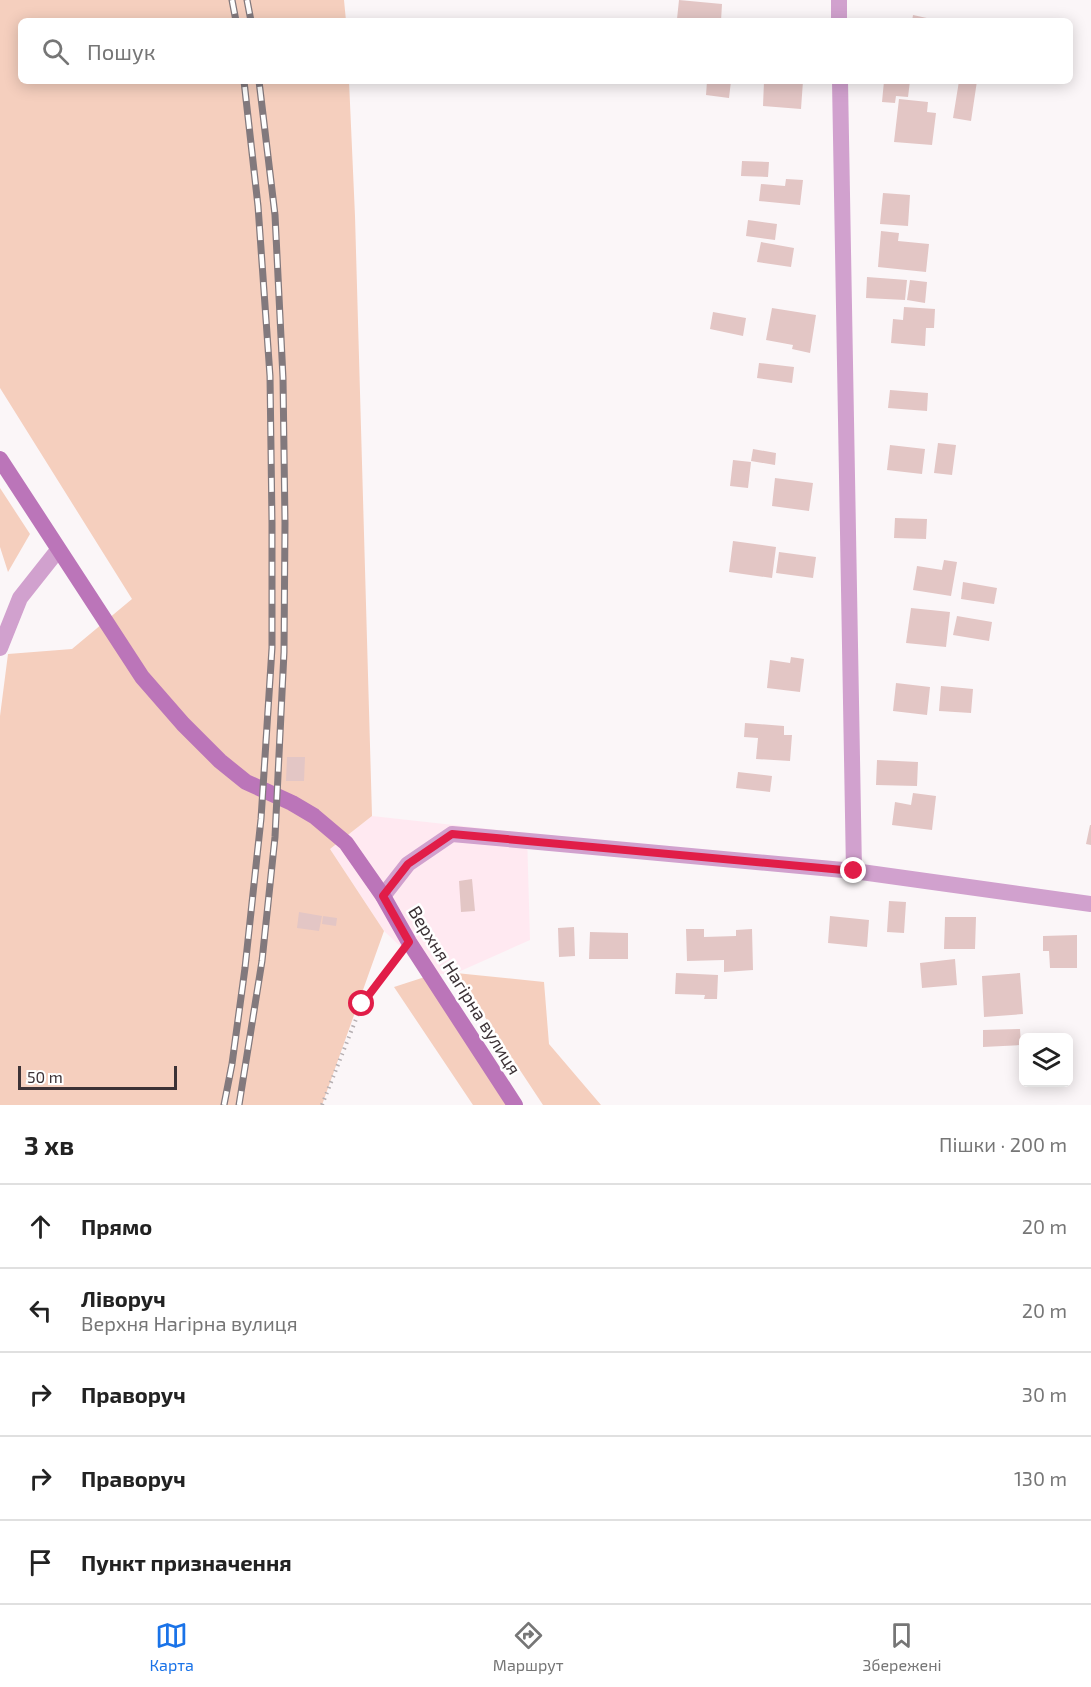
<!DOCTYPE html>
<html lang="uk">
<meta charset="utf-8">
<style>
:root{--surface:#fff;--page:#f6f6f6;--text:#222;--muted:#767676;--line:#e0e0e0;--accent:#1a73e8}
body{margin:0;font-family:"Exo 2",sans-serif;background:var(--page);color:var(--text)}
.controls{position:absolute;right:18px;bottom:18px;display:grid;overflow:hidden;border-radius:9px;box-shadow:0 3px 15px #0003}
.controls button{width:54px;height:54px;display:grid;place-items:center;padding:0;border:0;border-bottom:2px solid var(--line);background:var(--surface);color:var(--text);font:30px sans-serif}
.scale{position:absolute;left:18px;bottom:15px;width:159px;box-sizing:border-box;padding-left:6px;border:3px solid #3c3236;border-top:0;font-size:16px;line-height:21px;white-space:nowrap;color:#3c3236;-webkit-text-stroke:4px #fff;paint-order:stroke}
.stop{position:absolute;width:18px;height:18px;margin:-14px;border:4px solid #e11d48;border-radius:50%;background:#fff}
.stop.end{background:#e11d48;border-color:#fff;box-shadow:0 2px 6px #0008}
.list{margin:0;padding:0;list-style:none}
h2{display:flex;justify-content:space-between;align-items:center;height:78px;margin:0;padding:0 24px;font-size:26px}
h2 small{font-size:20px;font-weight:400;color:var(--muted)}
.list li{display:grid;grid-template-columns:39px 1fr auto;gap:18px;align-items:center;box-sizing:border-box;height:84px;padding:0 24px;border-top:2px solid var(--line)}
.list b{display:block;font-size:22px;white-space:nowrap}
.list p{margin:0;font-size:20px;white-space:nowrap;color:var(--muted)}
.list em{font-size:20px;font-style:normal;color:var(--muted)}
.icon{flex:none;width:33px;height:33px;fill:none;stroke:currentColor;stroke-width:2;stroke-linecap:round;stroke-linejoin:round}
.map{position:relative;flex:none;width:1091px;height:1105px;overflow:hidden}
.search{position:absolute;background:var(--surface);box-shadow:0 3px 15px #0003;left:18px;right:18px;top:18px;height:66px;display:flex;align-items:center;gap:15px;box-sizing:border-box;padding:0 21px;border-radius:9px;color:var(--muted);font-size:22px}
.sheet{height:498px;background:var(--surface)}
nav{display:flex;justify-content:space-around;align-items:center;box-sizing:border-box;height:84px;border-top:2px solid var(--line);background:var(--surface);font-size:16px;color:var(--muted)}
nav a{display:grid;justify-items:center;gap:3px}
nav .on{color:var(--accent)}
.map>svg:first-child{display:block}
.built{fill:#ffe9f1}
.green{fill:#f5cfbe}
.building{fill:#e3c6c5}
.lines{fill:none;stroke-linecap:round;stroke-linejoin:round}
.path{stroke:#b6afb2;stroke-width:4;stroke-dasharray:1.5 4.5;stroke-linecap:butt}
.minor{stroke:#d1a1ce;stroke-width:16}
.secondary{stroke:#bb75b9;stroke-width:16}
.rail-casing{stroke:#82797d;stroke-width:7}
.rail{stroke:#fff;stroke-width:4.5;stroke-dasharray:14;stroke-linecap:butt}
.route{stroke:#e11d48;stroke-width:8}
.labels{text-anchor:middle;dominant-baseline:central;stroke-width:5;stroke-linejoin:round;paint-order:stroke}
.street-label{font-size:18px;fill:#3c3236;stroke:#fff}
</style>
<div class="map">
<svg width="1091" height="1105" viewBox="0 0 1091 1105">
<rect width="100%" height="100%" fill="#fbf6f8"/>
<!-- built -->
<path class="built" d="M372 816 527 833 530 940 456 973 431 975 384 931 330 849Z"/>
<!-- green -->
<path class="green" d="M0 0H344L346 21H21V81H349L355 216 372 816 330 849 384 931 322 1105H0V716L8 654 72 649 132 599 0 388Z
M0 488 30 534 8 572 0 547Z
M456 973 544 982 549 1044 601 1105H543Z
M431 975 515 1105H473L394 987Z"/>
<!-- building -->
<path class="building" d="M679 0 722 4 721 21 677 19Z
M913 15 936 20V21H912Z
M707 81H731L729 98 706 95Z
M764 81H803L801 109 763 106Z
M884 81H910L908 97 896 96 895 103 882 102Z
M959 81H977L971 121 953 118Z
M899 99 928 102 927 112 936 113 932 145 894 142Z
M742 161 769 162 768 177 741 176Z
M786 179 803 180 800 205 759 201 761 184 785 186Z
M883 193 910 195 908 226 880 224Z
M748 220 777 224 775 240 746 236Z
M881 231 899 233 898 241 929 244 926 272 878 267Z
M761 242 794 248 791 267 757 262Z
M867 277 907 280 905 300 866 298Z
M910 280 927 282 925 303 907 300Z
M904 307 935 309 934 328H926L925 346 891 343 893 319 903 320Z
M772 308 816 315 810 353 792 349 793 345 766 340Z
M713 312 746 318 743 336 710 329Z
M759 363 794 367 792 383 757 378Z
M890 390 928 393 927 411 888 408Z
M938 443 956 445 952 475 934 473Z
M890 445 925 449 922 474 887 470Z
M753 449 776 453 775 465 751 461Z
M733 460 751 462 748 488 730 486Z
M775 478 813 483 809 511 772 506Z
M895 518 927 519 926 539 894 538Z
M733 541 776 547 772 578 729 572Z
M779 552 816 557 813 578 776 573Z
M944 560 957 562 951 596 913 590 917 566 942 570Z
M963 582 997 588 994 604 961 599Z
M911 608 950 612 946 647 906 643Z
M957 616 992 622 989 641 953 635Z
M791 657 804 659 800 692 767 688 770 660 790 663Z
M896 683 930 687 927 715 893 711Z
M941 686 973 689 971 713 939 711Z
M745 723 784 726V735H792L790 761 756 759 758 738 744 737Z
M287 757H305L304 781H286Z
M877 760 918 762 917 786 876 785Z
M738 772 772 776 770 792 736 788Z
M913 793 936 796 932 830 892 825 895 802 911 805Z
M1090 825H1091V845L1086 844Z
M472 879 475 911 461 912 459 881Z
M889 901 906 902 904 933 887 932Z
M299 912 322 916 319 931 297 928Z
M323 916 337 918 336 926 322 924Z
M830 916 869 920 867 947 828 943Z
M945 917H976L975 949H944Z
M574 927 575 956 559 957 558 928Z
M686 929H704V937L736 936V930L752 929 753 970 724 972V960L687 961Z
M590 932 628 933V959H589Z
M1077 935V968H1050L1049 951H1043V936Z
M955 959 957 985 922 988 920 963Z
M676 973 718 975 717 999H704L705 995 675 994Z
M1020 973 1023 1014 984 1017 982 976Z
M1020 1029 1021 1045 983 1047V1030Z"/>
<g class="lines">
<!-- path -->
<path class="path" d="M322 1105 362 1004 398 957"/>
<!-- minor -->
<path class="minor" d="M839 0V21
M840 81 854 871
M0 648 20 598 58 550
M383 896 408 864 452 834 854 871 1091 904"/>
<!-- secondary -->
<path class="secondary" d="M0 459 142 677 183 724 220 761 246 782 292 803 314 816 346 843 383 896 409 942 515 1105"/>
<!-- rail casing -->
<g class="rail-casing">
<path id="rail" d="M232 0 236 21
M247 0 251 21
M224 1105 232 1064 245 968 261 819 272 648V523L270 376 258 206 244 81
M239 1105 262 961 275 837 284 652 285 523 283 378 275 215 259 81"/>
</g>
<!-- rail -->
<use href="#rail" class="rail"/>
</g>
<g class="lines">
<!-- route -->
<path class="route" d="M362 1004 409 942 383 896 408 864 452 834 854 871"/>
</g>
<g class="labels">
<!-- street labels -->
<g class="street-label">
<text transform="translate(465 990) rotate(58)">Верхня Нагірна вулиця</text>
</g>
</g>
</svg>
<div class="controls">
<button><svg class="icon" aria-label="layers" viewBox="0 0 24 24"><path d="M12 4l9 5-9 5-9-5zM3 14l9 5 9-5"/></svg></button>
</div>
<div class="scale">50 m</div>
<div class="stop" style="left:362px;top:1004px"></div>
<div class="stop end" style="left:854px;top:871px"></div>
<div class="search"><svg class="icon" aria-label="search" viewBox="0 0 24 24"><circle cx="10" cy="10" r="6"/><path d="M15 15l6 6"/></svg>Пошук</div>
</div>
<section class="sheet">
<h2>3 хв<small>Пішки · 200 m</small></h2>
<ul class="list">
<li><svg class="icon" aria-label="ahead" viewBox="0 0 24 24"><path d="M12 20V5M6 11l6-6 6 6"/></svg><div><b>Прямо</b></div><em>20 m</em></li>
<li><svg class="icon" aria-label="left" viewBox="0 0 24 24"><path d="M17 20v-9H6M10 6l-5 5 5 5"/></svg><div><b>Ліворуч</b><p>Верхня Нагірна вулиця</p></div><em>20 m</em></li>
<li><svg class="icon" aria-label="right" viewBox="0 0 24 24"><path d="M7 20v-9h11M14 6l5 5-5 5"/></svg><div><b>Праворуч</b></div><em>30 m</em></li>
<li><svg class="icon" aria-label="right" viewBox="0 0 24 24"><path d="M7 20v-9h11M14 6l5 5-5 5"/></svg><div><b>Праворуч</b></div><em>130 m</em></li>
<li><svg class="icon" aria-label="arrive" viewBox="0 0 24 24"><path d="M6 21V4h12l-3 4 3 4H6"/></svg><div><b>Пункт призначення</b></div></li>
</ul>
</section>
<nav>
<a class="on"><svg class="icon" aria-label="map" viewBox="0 0 24 24"><path d="M3 6l6-2 6 2 6-2v14l-6 2-6-2-6 2zM9 4v14M15 6v14"/></svg>Карта</a>
<a><svg class="icon" aria-label="directions" viewBox="0 0 24 24"><path d="M12 3l9 9-9 9-9-9zM9 14v-3h6M13 9l2 2-2 2"/></svg>Маршрут</a>
<a><svg class="icon" aria-label="saved" viewBox="0 0 24 24"><path d="M7 4h10v16l-5-4-5 4z"/></svg>Збережені</a>
</nav>
